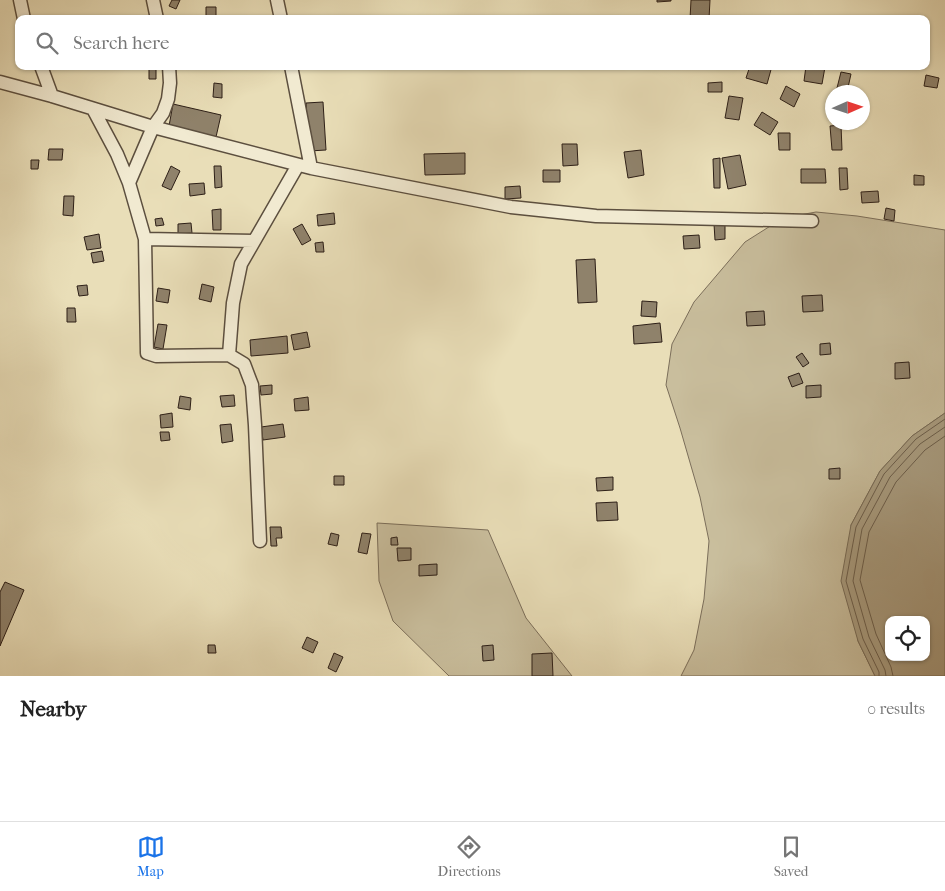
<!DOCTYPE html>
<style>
:root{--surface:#fff;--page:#f6f6f6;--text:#222;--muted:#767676;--line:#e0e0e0;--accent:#1a73e8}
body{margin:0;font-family:"IM FELL French Canon",serif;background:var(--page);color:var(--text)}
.controls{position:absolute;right:15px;bottom:15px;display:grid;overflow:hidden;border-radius:10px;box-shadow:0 1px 4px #0004}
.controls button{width:45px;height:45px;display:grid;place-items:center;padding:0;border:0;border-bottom:1px solid var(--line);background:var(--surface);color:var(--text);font:25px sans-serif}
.compass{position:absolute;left:825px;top:85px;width:45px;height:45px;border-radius:50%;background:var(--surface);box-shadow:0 1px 4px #0004;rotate:87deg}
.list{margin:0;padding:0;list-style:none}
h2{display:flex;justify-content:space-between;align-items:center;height:65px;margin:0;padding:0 20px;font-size:21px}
h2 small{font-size:16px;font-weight:400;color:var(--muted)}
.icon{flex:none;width:28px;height:28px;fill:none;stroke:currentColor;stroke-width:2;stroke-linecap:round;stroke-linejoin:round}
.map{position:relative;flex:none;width:945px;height:676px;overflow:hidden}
.search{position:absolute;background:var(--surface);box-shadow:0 1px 4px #0004;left:15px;right:15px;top:15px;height:55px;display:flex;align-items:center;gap:12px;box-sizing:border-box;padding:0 18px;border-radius:10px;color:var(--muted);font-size:19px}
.sheet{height:145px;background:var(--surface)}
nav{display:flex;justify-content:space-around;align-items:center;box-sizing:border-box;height:70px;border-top:1px solid var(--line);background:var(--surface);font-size:14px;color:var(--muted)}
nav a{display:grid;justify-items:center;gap:2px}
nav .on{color:var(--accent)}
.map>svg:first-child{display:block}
.green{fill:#c9be9d;stroke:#7b6e5a}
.water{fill:#a99d81;stroke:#776b57;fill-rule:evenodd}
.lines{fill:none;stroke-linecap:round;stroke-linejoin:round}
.shore{stroke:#6b5e4c;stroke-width:1}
.building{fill:#8f826b;stroke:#2d1f17}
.minor-casing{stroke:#5c4f3f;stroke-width:15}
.minor{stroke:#f1ead1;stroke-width:12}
</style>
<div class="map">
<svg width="945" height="676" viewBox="0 0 945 676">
<rect width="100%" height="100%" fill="#e9deb8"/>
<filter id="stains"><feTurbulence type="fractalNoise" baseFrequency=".004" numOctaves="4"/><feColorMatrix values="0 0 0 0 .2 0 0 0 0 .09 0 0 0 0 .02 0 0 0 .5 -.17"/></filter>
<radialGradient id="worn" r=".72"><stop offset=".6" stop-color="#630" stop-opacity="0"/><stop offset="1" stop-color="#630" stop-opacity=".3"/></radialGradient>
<!-- green -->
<path class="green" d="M816 212 857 216 945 230V413L912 436 880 471 851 525 858 641 875 676H681L694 650 704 599 709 541 700 497 680 428 666 385 672 344 694 302 745 242 783 218Z
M377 523 488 530 526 618 572 676H449L393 621 379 581Z"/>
<!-- water -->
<path class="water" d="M945 413V676H875L858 641 841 581 851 525 880 471 912 436ZM889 620H926V657H889Z"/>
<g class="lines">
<!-- shore -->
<path class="shore" d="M879 676V672L863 639 846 581 856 527 884 474 916 439 945 419
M886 676 885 670 869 637 853 581 862 529 890 477 920 444 945 427
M893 676 891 667 876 634 860 580 869 532 896 482 925 450 945 436"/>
</g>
<!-- building -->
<path class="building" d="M172 0H180L176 9 169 6Z
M657 0H671V1L657 2Z
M691 0H710L709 19H690Z
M206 7H216V16H206Z
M149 66H156V79H149Z
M652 66H687L652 68Z
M750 66H772L767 84 746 78Z
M806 66 825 67 822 84 804 81Z
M841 72 851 74 847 92H836Z
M926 75 939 78 937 88 924 86Z
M722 82V92H708V83Z
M214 83 222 84V98L213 97Z
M786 86 800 94 794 107 780 99Z
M729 96 743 98 739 120 725 118Z
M323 102 326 150 309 151 306 103Z
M173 104 221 115 216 137 169 126Z
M762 112 778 122 770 135 754 125Z
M841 125 842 150H832L830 126Z
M778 133H790V150H779Z
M562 144H577L578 165 563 166Z
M49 149H63L62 160H48Z
M641 150 644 175 628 178 624 152Z
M465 153V174L425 175 424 154Z
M740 155 746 185 728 189 722 158Z
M720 158V188H714L713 159Z
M31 160H39L38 169H31Z
M171 166 180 171 171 190 162 186Z
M214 166H221L222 187 215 188Z
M839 168H847L848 189 840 190Z
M801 169H825L826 183H801Z
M543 170H560V182H543Z
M914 175 924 176V185H914Z
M204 183 205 194 190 196 189 184Z
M520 186 521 198 505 199V187Z
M878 191 879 202 862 203 861 192Z
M64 196H74L73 216 63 215Z
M886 208 895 210 894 221 884 219Z
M221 209V230H213L212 210Z
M334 213 335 224 318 226 317 215Z
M162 218 164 225 156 226 155 219Z
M191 223 192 233 178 234V224Z
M725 223V239L715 240 714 224Z
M302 224 311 240 302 245 293 229Z
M99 234 101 248 87 250 84 237Z
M699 235 700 248 684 249 683 236Z
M323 242 324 252H316L315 243Z
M102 251 104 261 93 263 91 253Z
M595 259 597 302 578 303 576 260Z
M202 284 214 287 211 302 199 299Z
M87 285 88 295 79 296 77 286Z
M158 288 170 290 168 303 156 301Z
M822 295 823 311 803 312 802 296Z
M642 301 657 302 656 317 641 316Z
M67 308H75L76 322H67Z
M764 311 765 325 747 326 746 312Z
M660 323 662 342 634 344 633 326Z
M158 324 167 325 163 349 154 347Z
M307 332 310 347 294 350 291 335Z
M287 336 288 353 251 356 250 340Z
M830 343 831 354 820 355V344Z
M802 353 809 363 803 367 796 357Z
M909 362 910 378 895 379V363Z
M799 373 803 383 792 387 788 377Z
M272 385V394L261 395 260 386Z
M821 385V397L806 398V386Z
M234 395 235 406 222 407 220 396Z
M180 396 191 398 190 410 178 408Z
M308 397 309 410 295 411 294 399Z
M172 413 173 427 161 428 160 415Z
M231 424 233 441 222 443 220 425Z
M283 424 285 437 263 440 261 427Z
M160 432H169L170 440 161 441Z
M840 468V479H829V469Z
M334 476H344V485H334Z
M613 477V490L597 491 596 478Z
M617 502 618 520 597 521 596 503Z
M270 527H281L282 538H276L277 546H271Z
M331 533 339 535 337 546 328 544Z
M362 533 371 534 367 554 358 552Z
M397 537 398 545H391V538Z
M397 548H411V560L398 561Z
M437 564V575L419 576V565Z
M5 582 24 590 0 646V592Z
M307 637 318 642 313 653 302 648Z
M208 645H215L216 653H208Z
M493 645 494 660 483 661 482 646Z
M334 653 343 657 336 672 328 668Z
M552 653 553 676H532V654Z"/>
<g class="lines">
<!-- minor casing -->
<g class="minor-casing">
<path id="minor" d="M20 0 24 19
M153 0 157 19
M277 0 281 19
M41 66 52 96
M291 66 311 168
M0 82 52 96 153 127 311 168 511 207 596 216 812 221
M93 109 117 154 129 183 145 239 147 353 156 356 229 355 244 364 252 385 255 425 260 541
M129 183 153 127 163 113 168 99 170 83 169 66
M145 239 254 241
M229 355 233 303 241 264 298 165"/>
</g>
<!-- minor -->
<use href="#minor" class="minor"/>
</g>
<rect width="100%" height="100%" filter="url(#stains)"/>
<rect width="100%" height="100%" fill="url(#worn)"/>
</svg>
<div class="controls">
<button><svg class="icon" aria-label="locate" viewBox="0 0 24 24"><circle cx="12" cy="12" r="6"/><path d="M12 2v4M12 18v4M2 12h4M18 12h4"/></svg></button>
</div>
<svg class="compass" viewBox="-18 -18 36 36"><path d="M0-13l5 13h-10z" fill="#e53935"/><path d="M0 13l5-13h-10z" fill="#767676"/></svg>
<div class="search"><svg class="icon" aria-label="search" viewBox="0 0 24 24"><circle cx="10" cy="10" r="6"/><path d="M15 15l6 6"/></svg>Search here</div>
</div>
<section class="sheet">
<h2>Nearby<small>0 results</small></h2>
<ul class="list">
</ul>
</section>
<nav>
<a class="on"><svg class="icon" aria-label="map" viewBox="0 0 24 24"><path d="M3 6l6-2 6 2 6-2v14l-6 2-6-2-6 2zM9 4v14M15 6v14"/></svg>Map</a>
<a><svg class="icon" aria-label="directions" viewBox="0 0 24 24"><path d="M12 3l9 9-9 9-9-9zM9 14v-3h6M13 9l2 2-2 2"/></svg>Directions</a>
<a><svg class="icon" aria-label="saved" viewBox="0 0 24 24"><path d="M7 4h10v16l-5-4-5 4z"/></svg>Saved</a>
</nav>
